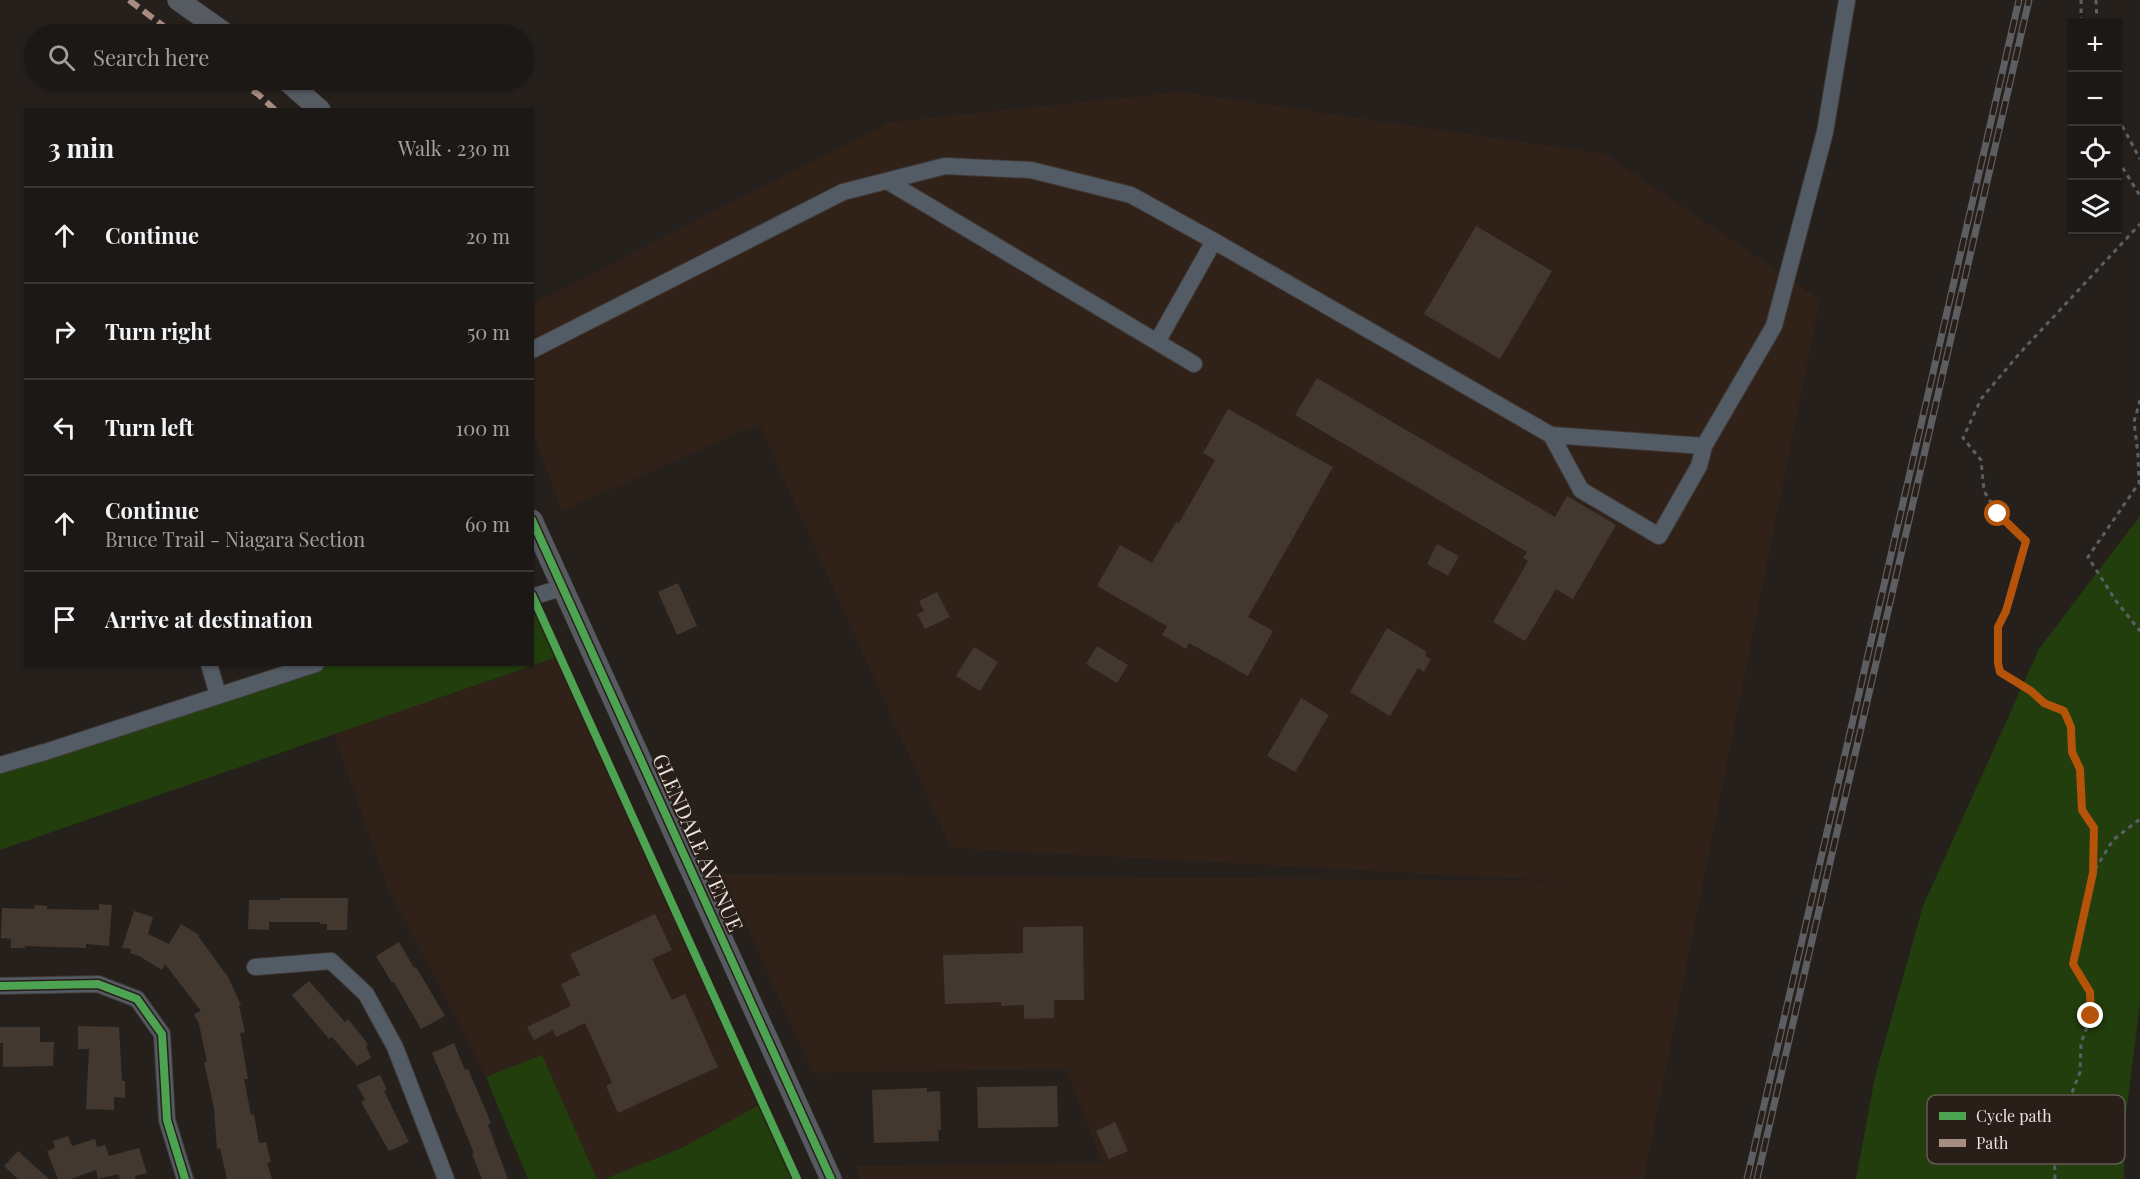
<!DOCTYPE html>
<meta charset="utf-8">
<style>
:root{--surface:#1c1815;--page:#25211e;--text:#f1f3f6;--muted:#a0a0a0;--line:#3a3734}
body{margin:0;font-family:"Playfair Display",serif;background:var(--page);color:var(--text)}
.controls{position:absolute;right:18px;top:18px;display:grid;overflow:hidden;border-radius:0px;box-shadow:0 2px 4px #0004}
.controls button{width:54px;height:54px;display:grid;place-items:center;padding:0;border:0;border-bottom:2px solid var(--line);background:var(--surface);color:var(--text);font:30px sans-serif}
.stop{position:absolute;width:18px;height:18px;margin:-14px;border:4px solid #b45309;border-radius:50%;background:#fff}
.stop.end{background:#b45309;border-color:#fff;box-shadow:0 2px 6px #0008}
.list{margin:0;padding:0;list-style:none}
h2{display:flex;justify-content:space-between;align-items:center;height:78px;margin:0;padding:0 24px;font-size:26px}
h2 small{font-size:20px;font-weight:400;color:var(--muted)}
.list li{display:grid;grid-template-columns:39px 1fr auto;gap:18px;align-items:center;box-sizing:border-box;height:96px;padding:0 24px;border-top:2px solid var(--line)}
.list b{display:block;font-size:22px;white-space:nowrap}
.list p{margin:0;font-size:20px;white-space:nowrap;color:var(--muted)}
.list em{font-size:20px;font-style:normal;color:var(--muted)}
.icon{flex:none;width:33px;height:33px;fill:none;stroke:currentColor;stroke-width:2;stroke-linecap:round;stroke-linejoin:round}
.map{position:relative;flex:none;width:2140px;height:1179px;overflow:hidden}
.search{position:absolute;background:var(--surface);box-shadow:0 2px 4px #0004;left:24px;top:24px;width:510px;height:66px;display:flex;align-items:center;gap:15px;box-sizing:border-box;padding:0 21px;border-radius:33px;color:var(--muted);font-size:22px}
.panel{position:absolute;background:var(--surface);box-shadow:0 2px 4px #0004;left:24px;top:108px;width:510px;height:558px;border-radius:0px}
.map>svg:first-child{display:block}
.built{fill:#312219}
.green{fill:#223e0c}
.building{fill:#42382f}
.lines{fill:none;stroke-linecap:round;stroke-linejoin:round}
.minor-casing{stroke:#413b38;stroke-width:18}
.major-casing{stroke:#413b38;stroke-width:22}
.path{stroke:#5b6066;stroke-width:3;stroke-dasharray:4.5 4.5;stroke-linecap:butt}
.minor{stroke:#535b65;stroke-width:16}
.major{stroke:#565b62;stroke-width:21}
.rail-casing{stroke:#5d5e61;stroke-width:7}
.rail{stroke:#2a1f18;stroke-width:4.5;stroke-dasharray:14;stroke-linecap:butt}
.quiet{stroke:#a88b81;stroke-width:6;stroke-dasharray:12 6;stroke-linecap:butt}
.cycleway-casing{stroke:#2a1f18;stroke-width:11}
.cycleway{stroke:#4ca352;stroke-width:8}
.route{stroke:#b45309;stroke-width:8}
.labels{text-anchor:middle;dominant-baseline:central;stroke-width:4.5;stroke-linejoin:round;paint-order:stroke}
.street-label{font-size:21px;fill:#ece4df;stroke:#2a1f18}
.key{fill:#2a1f18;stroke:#645a54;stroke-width:1.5}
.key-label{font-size:16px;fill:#ece4df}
</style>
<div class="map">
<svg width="2140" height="1179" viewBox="0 0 2140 1179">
<rect width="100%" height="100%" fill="#26201c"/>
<!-- built -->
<path class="built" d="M1181 92 1605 154 1820 300 1644 1179H861L855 1166 1102 1163 1066 1069 813 1073 723 874 1563 881 951 848 759 424 562 511 533 432V304L890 122Z
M563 655 759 1105 682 1148 604 1179H597L542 1055 486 1077 387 885 334 734Z"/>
<!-- green -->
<path class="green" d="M2140 516V1003L2124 1130V1179H1856L1875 1077 1923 906 2039 649Z
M533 599 563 655 0 850V769L293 665 532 664Z
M542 1055 597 1179H528L486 1077Z
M759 1105 793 1179H604L682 1148Z"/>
<!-- building -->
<path class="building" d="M1476 226 1552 271 1500 359 1424 314Z
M1317 378 1555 517 1567 496 1616 525 1573 599 1556 589 1525 641 1493 622 1528 561 1523 558 1527 552 1295 415Z
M1228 409 1333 467 1248 617 1273 631 1248 676 1189 643 1186 649 1162 635 1167 626 1097 586 1120 545 1152 563 1176 522 1179 523 1215 460 1203 453Z
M1437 544 1459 556 1448 576 1427 564Z
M678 583 697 626 677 635 658 592Z
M937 592 950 617 925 629 917 614 924 611 919 601Z
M1387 628 1427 652 1425 656 1431 659 1424 672 1418 668 1390 716 1350 692Z
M1097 646 1128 665 1117 683 1086 664Z
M974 647 998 662 980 691 956 676Z
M1301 698 1329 715 1295 772 1267 756Z
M280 898H348L347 930H327V924H320V922H269V930L248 929 249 900H280Z
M99 904 112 905 109 946 86 944V948L25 946V948H11V939L1 938 2 908 34 909 35 905 47 906V909L99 910Z
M134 911 153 917 148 934 169 944 181 924 199 935 198 936 228 977 241 1005 239 1006 245 1032 240 1033 248 1079H244L251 1115 254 1114 259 1143 266 1142 271 1162 267 1163 272 1179H227L220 1148 217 1149 214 1108 204 1062H207L199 1024 194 1014 201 1011 165 964 162 970 139 956 130 953 131 949 122 948Z
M655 914 672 950 652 959 672 1000 685 994 718 1067 618 1113 606 1086 612 1083 585 1023 556 1037 553 1030 534 1040 527 1027 571 1006 561 984 580 975 570 954Z
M1083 926 1084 1000H1054V1018L1024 1019V1005L1001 1006V1002L945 1004 943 955 1023 953V927Z
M399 942 414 968 416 967 445 1016 421 1029 394 982 392 983 376 956Z
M309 981 345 1022 348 1019 368 1044 366 1046 371 1058 357 1066 332 1037 329 1039 292 995Z
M78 1026 119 1027 122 1081H125V1098L114 1097V1110L86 1109 89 1049H78Z
M0 1027H40V1042H54L53 1066 3 1067V1043H0Z
M454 1043 465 1070 468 1069 491 1123 488 1125 508 1179H482L472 1154 474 1153 432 1053Z
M380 1075 387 1090 384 1091 409 1142 389 1151 361 1102 365 1100 357 1085Z
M1057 1086 1058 1127 978 1128 977 1087Z
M927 1088V1092L940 1091 941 1130H938L939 1141 874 1143 872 1090Z
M1115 1122 1128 1151 1109 1159 1096 1131Z
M68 1136 72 1146 95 1139 97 1147 105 1145 109 1156 139 1148 147 1173 135 1176V1179H120L118 1174 98 1179 96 1170 71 1179H58L47 1151 55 1148 53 1141Z
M18 1151 49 1179H18L4 1166Z"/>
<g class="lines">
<!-- minor casing -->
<g class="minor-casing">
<path id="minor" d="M887 181 1194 364
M1157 342 1214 241
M532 350 843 192 945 166 1031 170 1131 195 1214 241 1551 435 1704 446 1774 326 1825 132 1847 0
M1551 435 1581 490 1659 536 1699 466 1704 446
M532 597 564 587
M209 664 218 695
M0 765 45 752 316 664
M255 967 331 961 366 994 395 1047 446 1179
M0 986 98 984 137 999 162 1034 167 1120 185 1179"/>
</g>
<!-- major casing -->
<g class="major-casing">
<path id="major" d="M178 0 226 34
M286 80 320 110
M532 520 831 1179"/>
</g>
<!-- path -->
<path class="path" d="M2096 0 2097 22
M2081 22V0
M2118 118 2140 159
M2118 160 2140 196
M2140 400 2134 422 2138 455 2139 483 2088 557 2116 601 2140 631
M2093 873 2094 828 2082 811 2081 769 2072 752 2071 727 2064 711 2044 703 2031 691 2000 672 1998 663V627L2005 611 2026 541 1998 514 1984 491 1981 460 1963 438 1981 399 2019 354 2140 224
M2055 1179 2054 1139 2080 1072 2081 1043 2091 1016 2090 992 2073 965 2093 873 2113 840 2140 819"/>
<!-- minor -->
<use href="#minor" class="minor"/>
<!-- major -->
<use href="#major" class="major"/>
<!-- rail casing -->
<g class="rail-casing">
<path id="rail" d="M1747 1179 2019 0
M1757 1179 2029 0"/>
</g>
<!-- rail -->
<use href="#rail" class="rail"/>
<!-- quiet -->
<path class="quiet" d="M129 0 174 34
M238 80 259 95 275 110"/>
<!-- cycleway casing -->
<g class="cycleway-casing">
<path id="cycleway" d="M532 520 831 1179
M532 595 797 1179
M0 986 98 984 137 999 162 1034 167 1120 185 1179"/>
</g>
<!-- cycleway -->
<use href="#cycleway" class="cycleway"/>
</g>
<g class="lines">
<!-- route -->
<path class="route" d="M1998 514 2026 541 2006 611 1998 627V663L2000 672 2031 691 2044 703 2064 711 2071 727 2072 752 2080 769 2082 810 2094 828 2093 873 2073 964 2090 992 2091 1016"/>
</g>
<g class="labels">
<!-- street labels -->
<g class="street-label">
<text transform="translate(699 842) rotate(66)">GLENDALE AVENUE</text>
</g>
</g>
<!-- legend -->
<rect x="1927" y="1095" width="198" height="69" rx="9" class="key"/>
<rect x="1939" y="1112" width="27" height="8" fill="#4ca352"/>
<rect x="1939" y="1139" width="27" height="8" fill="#a88b81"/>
<g class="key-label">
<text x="1976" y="1122">Cycle path</text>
<text x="1976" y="1149">Path</text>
</g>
</svg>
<div class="controls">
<button>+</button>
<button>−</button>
<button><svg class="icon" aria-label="locate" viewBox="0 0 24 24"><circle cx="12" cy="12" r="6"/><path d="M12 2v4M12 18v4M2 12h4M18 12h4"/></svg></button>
<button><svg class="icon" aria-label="layers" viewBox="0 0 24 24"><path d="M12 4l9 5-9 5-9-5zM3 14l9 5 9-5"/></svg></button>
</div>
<div class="stop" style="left:1998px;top:514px"></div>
<div class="stop end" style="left:2091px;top:1016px"></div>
<div class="search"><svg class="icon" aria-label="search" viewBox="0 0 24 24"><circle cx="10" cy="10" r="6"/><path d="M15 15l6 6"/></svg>Search here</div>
<section class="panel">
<h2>3 min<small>Walk · 230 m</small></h2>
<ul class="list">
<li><svg class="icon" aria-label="ahead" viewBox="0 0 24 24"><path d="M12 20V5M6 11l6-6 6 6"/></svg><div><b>Continue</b></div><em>20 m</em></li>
<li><svg class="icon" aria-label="right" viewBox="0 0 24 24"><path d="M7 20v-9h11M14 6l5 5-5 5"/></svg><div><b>Turn right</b></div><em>50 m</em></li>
<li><svg class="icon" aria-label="left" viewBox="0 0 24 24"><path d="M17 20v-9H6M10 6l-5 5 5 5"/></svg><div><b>Turn left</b></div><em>100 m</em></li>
<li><svg class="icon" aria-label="ahead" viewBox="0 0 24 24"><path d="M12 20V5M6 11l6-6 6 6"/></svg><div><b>Continue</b><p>Bruce Trail - Niagara Section</p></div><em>60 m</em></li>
<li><svg class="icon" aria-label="arrive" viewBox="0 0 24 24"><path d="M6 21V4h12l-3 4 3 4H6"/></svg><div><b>Arrive at destination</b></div></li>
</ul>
</section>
</div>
